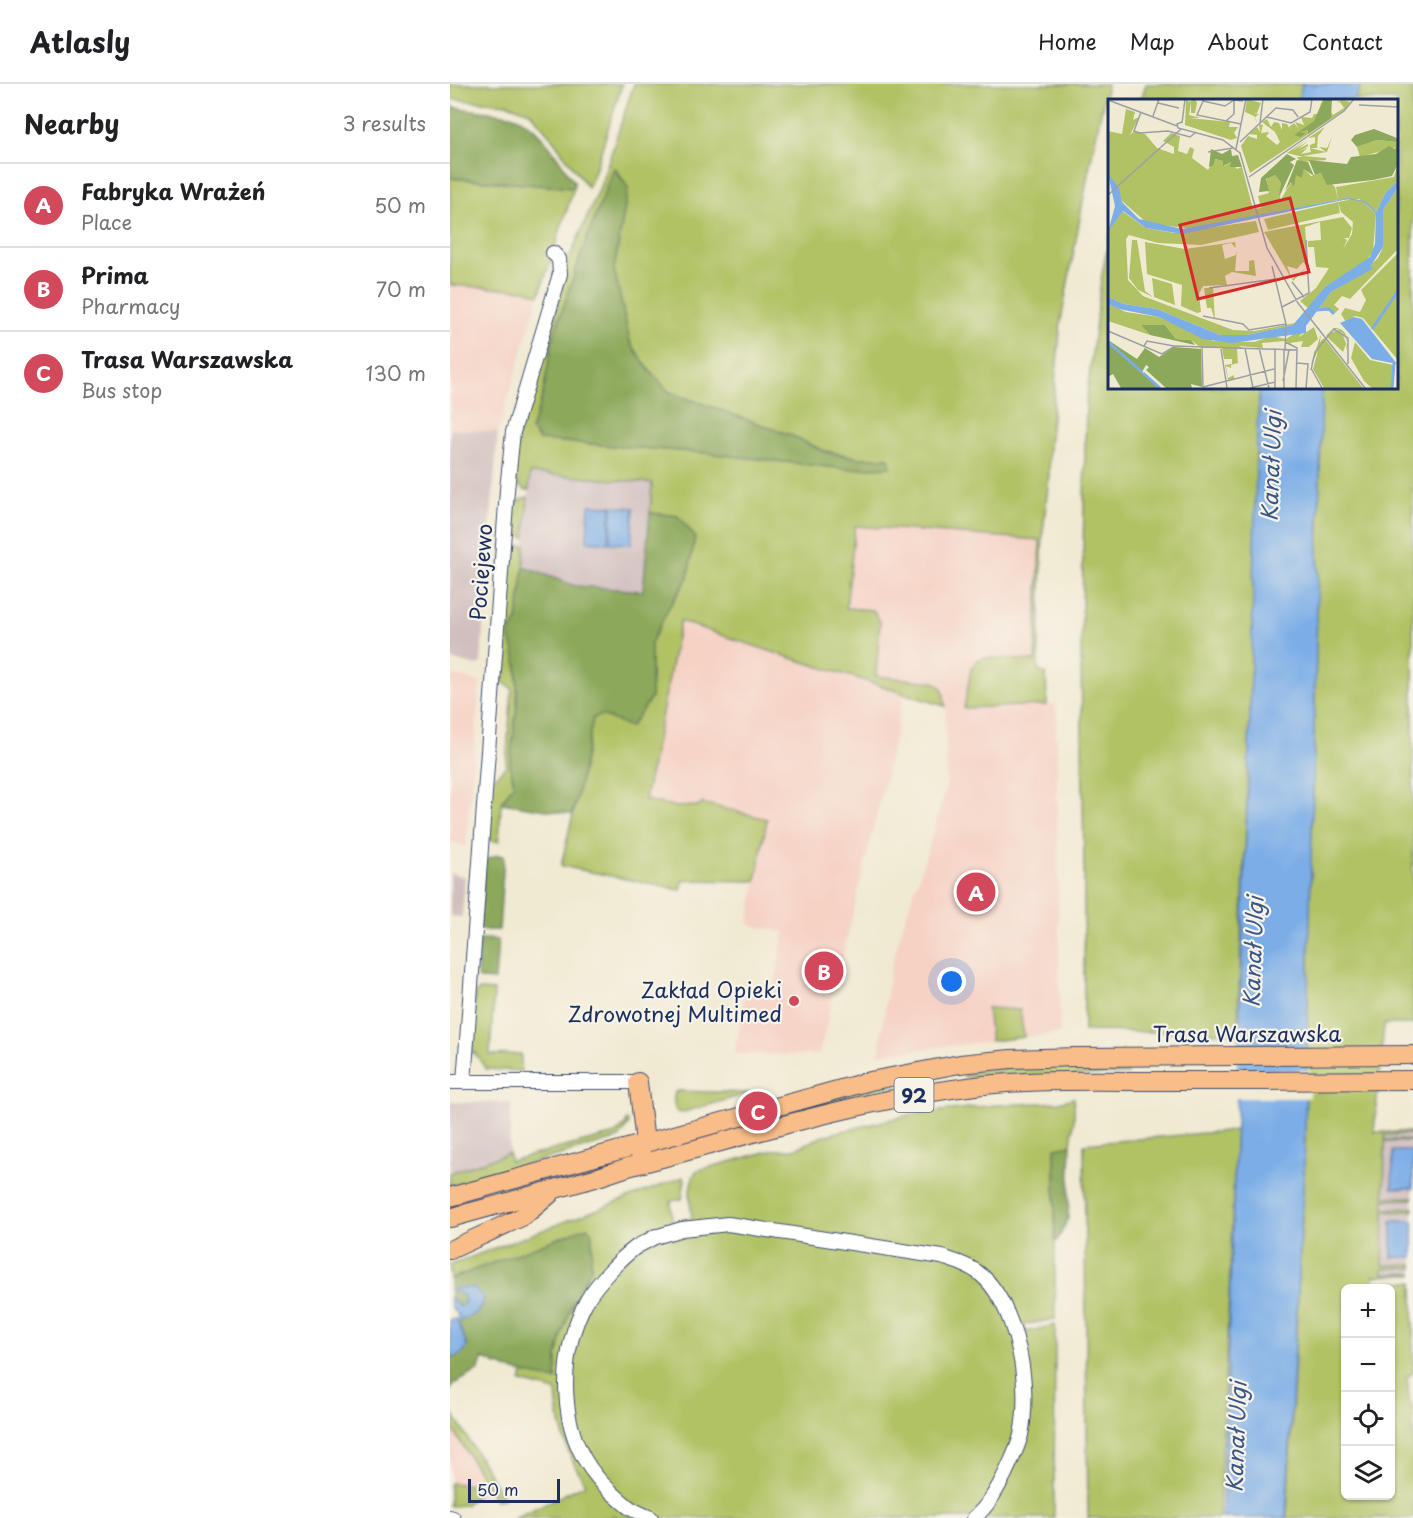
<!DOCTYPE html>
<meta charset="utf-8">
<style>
:root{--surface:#fff;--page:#f6f6f6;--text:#202124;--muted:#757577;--line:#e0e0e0;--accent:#d1495b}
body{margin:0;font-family:"Playpen Sans",sans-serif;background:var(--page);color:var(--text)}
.controls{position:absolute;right:18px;bottom:18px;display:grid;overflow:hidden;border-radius:9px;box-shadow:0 2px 4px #0004}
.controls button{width:54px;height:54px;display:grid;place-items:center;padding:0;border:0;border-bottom:2px solid var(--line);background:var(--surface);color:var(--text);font:30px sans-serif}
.scale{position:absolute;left:18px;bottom:15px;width:92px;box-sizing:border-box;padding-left:6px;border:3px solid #1b2f5e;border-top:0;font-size:16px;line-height:21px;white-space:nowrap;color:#1b2f5e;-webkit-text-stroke:4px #f7f3e8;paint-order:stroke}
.you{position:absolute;left:502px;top:898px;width:21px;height:21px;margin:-15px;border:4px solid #fff;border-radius:50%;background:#1a73e8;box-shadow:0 0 0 9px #1a73e833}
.badge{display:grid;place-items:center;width:39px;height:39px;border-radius:50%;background:var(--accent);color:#fff;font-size:20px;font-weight:700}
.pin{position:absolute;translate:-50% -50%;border:3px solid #fff;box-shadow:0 2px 6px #0006}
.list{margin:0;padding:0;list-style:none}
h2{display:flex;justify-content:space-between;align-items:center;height:78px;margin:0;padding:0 24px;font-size:26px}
h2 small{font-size:20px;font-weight:400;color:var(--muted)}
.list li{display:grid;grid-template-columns:39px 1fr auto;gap:18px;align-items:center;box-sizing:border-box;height:84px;padding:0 24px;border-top:2px solid var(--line)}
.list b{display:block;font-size:22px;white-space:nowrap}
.list p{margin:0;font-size:20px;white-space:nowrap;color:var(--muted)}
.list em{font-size:20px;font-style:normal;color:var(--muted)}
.icon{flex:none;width:33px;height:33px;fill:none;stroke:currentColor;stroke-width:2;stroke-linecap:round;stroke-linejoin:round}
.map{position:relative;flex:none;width:963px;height:1434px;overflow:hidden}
header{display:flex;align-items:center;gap:36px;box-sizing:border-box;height:84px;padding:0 30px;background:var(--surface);border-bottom:2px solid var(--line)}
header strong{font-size:28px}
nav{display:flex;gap:33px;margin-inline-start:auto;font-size:21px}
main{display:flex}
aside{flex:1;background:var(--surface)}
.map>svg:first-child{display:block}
.built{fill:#f6d2c5}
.industrial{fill:#d1bfbf}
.green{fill:#b1c265;stroke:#667862;stroke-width:1.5;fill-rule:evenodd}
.forest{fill:#8ca85a;stroke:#546c5c;stroke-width:1.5}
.water{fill:#7bade7;stroke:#4b6ea2;stroke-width:1.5}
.pier{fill:#f1ead3}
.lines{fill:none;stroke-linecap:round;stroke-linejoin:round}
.minor-casing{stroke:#3b4b70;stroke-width:16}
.major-casing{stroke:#3b4b70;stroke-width:20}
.minor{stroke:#fff;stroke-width:14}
.major{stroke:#f8bd89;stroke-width:18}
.poi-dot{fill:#d1495b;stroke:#f7f3e8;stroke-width:2}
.labels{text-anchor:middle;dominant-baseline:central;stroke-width:4.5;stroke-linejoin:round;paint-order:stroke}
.shield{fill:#f7f3e8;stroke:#5d6a87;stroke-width:1.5}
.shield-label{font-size:20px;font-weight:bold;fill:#1b2f5e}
.street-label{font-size:21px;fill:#1b2f5e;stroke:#f7f3e8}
.poi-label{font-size:21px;fill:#1b2f5e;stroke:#f7f3e8;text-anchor:end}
.water-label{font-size:22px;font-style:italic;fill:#385587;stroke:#f7f3e8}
.inset-river{fill:none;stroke:#7bade7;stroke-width:3}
.inset-road{fill:none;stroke:#9b9fa4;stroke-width:1.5}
.view{fill:#d62828;fill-opacity:0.15;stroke:#d62828;stroke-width:3}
.inset-edge{fill:none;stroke:#1b2f5e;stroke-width:3}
</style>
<header>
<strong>Atlasly</strong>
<nav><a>Home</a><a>Map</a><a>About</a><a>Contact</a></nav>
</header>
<main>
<aside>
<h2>Nearby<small>3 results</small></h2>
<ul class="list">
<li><span class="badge">A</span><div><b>Fabryka Wrażeń</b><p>Place</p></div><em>50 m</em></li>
<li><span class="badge">B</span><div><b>Prima</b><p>Pharmacy</p></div><em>70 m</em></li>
<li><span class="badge">C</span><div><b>Trasa Warszawska</b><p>Bus stop</p></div><em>130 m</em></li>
</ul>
</aside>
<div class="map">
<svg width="963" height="1434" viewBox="0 0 963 1434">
<rect width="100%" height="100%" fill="#f7f3e8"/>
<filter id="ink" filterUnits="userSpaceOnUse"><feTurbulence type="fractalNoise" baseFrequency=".0167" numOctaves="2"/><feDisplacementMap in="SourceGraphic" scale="12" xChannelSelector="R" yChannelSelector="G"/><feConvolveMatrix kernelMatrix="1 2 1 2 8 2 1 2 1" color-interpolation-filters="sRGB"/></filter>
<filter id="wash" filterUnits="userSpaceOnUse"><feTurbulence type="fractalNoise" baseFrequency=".008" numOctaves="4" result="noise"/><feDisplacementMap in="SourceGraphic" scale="24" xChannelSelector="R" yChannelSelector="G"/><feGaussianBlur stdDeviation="1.35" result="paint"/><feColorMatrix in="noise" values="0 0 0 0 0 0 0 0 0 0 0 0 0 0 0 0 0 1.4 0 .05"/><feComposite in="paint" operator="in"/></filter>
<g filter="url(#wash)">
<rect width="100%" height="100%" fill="#f1ead3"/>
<!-- built -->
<path class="built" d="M0 201 76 206 89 211 48 348 0 345Z
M393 432 593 448 588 586 596 590 597 621H606L610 949 429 970 440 886 455 834 484 747 497 698 495 622 454 611 435 696 369 971 284 970 296 906 323 911 334 848 298 841 306 797 233 796 231 806 179 796 230 537 349 577 380 586Z
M0 591 30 598 16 763 0 757Z
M0 1340 41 1409 20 1417 26 1411 22 1401 0 1399Z"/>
<!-- industrial -->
<path class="industrial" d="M0 345 48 348 37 483 31 579 27 582 0 575Z
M80 389 202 399 193 507 125 502 74 483Z
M0 789 15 793 12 833 0 832Z
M0 1018 61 1019 59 1069 0 1089Z
M924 1048H963V1191L922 1192Z"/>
<!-- green -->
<path class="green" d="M0 0H172L144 90 138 104 101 53 80 28 58 20 0 15Z
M184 0H657L639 85 611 236 599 364V392L593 448 588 586 596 590 597 621 514 624 521 585 526 577 533 574H542L585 577 590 456 405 442 396 524 423 526 430 538 426 592 484 598C496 606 493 609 495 622 456 611 419 597 380 586 330 571 280 554 230 537L195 716 227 723 250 722 252 719 317 735 306 797 233 796 231 806 111 782 128 708 143 634 201 614V559L219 523 238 493 228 432 200 429 202 399 80 389 79 406H75L67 400 64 392 67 356 72 336 106 229 113 197 114 186 149 106ZM165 84 178 104 164 185 180 258 199 286 219 308 340 351 372 366 409 374H438L398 385 256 369 89 356 82 346 93 310 104 250 133 165Z
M696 0H852L849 16H691Z
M911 0H963V940H934L924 1048H963V1050L935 1051V1056H963V1057L935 1058 934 1113H963V1115L934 1116V1125L963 1124V1127L934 1128 933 1181H963V1184H933V1190L963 1189V1191L923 1192 925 1198H963V1289L957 1293 959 1315 963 1327V1434H837L854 1088 872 303H946V16H905ZM896 1204H940V1412H896Z
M0 94 124 104 89 211 76 206 0 201Z
M660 151V303H810L807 347 799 667 787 949 634 947V787L631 573 636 319 651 196Z
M78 413 75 454C54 448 57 417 78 413Z
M70 461H75L74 483 67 538 60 549 67 580V620L60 680 64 700 51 719 49 757H43L38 754 41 697 56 682 62 605 48 594 58 476 60 470Z
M30 906 44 907 40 971 71 970V987L36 985 25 969 22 970 25 909Z
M537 924 570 926 574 953 541 957Z
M678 980V990L532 994 514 993V991L537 985Z
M445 1001 444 1005 434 1009 290 1046 289 1041 432 1002Z
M226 1007 301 1009 230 1029 226 1027C224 1021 222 1013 226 1007Z
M624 1014V1035L621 1061 605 1065V1235L573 1241 576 1248 605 1241 604 1434H166L163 1431 162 1434H65L136 1400C118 1375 107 1338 106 1307L71 1298 73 1289 106 1295 107 1272 113 1246 123 1218 141 1184 142 1149 137 1144 0 1195V1181L233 1093 235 1095 232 1115 221 1117 222 1138 242 1134C240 1117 237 1103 246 1087L323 1066H337L347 1064 373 1052 463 1030 547 1021 609 1018Z
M177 1036 179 1040 169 1054 0 1102V1089L59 1069 60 1077 165 1050 175 1041Z
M786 1046 769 1434H638L634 1060Z
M0 1325 54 1415 45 1416 0 1340Z
M0 1399 22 1401 26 1411 15 1421 0 1422Z"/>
<!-- forest -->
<path class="forest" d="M0 23 61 31C90 40 107 74 124 98V104L0 94Z
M164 84 178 104 164 185 180 258 199 286 219 308 340 351 375 368 409 374H439L441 383 398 385 256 369 90 356 81 346 93 310 104 250 133 165Z
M200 429 228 432 245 453 238 493 219 523 201 559V614L180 643 152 631 143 634 128 708 122 730 51 719 64 700 60 680 67 620V580L59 549 67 538 74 483 125 502 193 507Z
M47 771 54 772 49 846H34L29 843 35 776Z
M34 855 48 856 45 896 30 895 27 893 29 857Z
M621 1061 618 1135 607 1157 605 1156V1064Z
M137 1143 142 1149 141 1184 123 1218 113 1246 107 1272 106 1296 55 1285V1283L44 1280 43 1278 32 1275 29 1286 4 1300 0 1307V1273L8 1272 17 1262 8 1239 15 1234 27 1229 34 1215 4 1204V1208H8L15 1212V1219L11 1223C0 1216 0 1209 0 1195Z"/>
<!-- water -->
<path class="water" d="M852 0H911L905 16H849Z
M810 303H872L854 1088 836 1434H772L799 667 807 347Z
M139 421 161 422 158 459 137 457Z
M162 422 184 424 181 460 160 459Z
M943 1067H963V1104H942Z
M942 1137H963V1173H942Z
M4 1204H24L34 1215 27 1229 15 1234 8 1239 17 1262C13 1270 9 1273 0 1273V1235L5 1236 9 1232 1 1223 0 1213 5 1220 11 1223 15 1218 14 1212 8 1208H4Z"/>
<!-- pier -->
<path class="pier" d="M860 986 859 1014H784L785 987Z"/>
</g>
<g filter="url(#ink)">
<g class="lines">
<!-- minor casing -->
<g class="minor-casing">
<path id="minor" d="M0 998H188
M14 998 57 406 63 348 110 190 109 175 103 169
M205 1153 232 1145 278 1140 492 1173C504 1177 516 1180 526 1187 544 1199 554 1220 561 1239 574 1274 578 1315 571 1351 567 1366 560 1380 553 1394 545 1409 537 1423 524 1434
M0 1433 3 1434
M201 1434C194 1431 187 1428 180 1424 172 1418 153 1401 147 1393 107 1346 108 1269 137 1216 147 1199 170 1175 186 1163 193 1159 200 1156 206 1152"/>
</g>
<!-- major casing -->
<g class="major-casing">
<path id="major" d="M188 998 195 1059 189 1067
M0 1113 420 997 510 980 561 975 626 973 963 971
M0 1134 145 1094 178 1083C291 1054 402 1017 518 1003 579 995 642 997 704 997 790 997 877 997 963 996
M0 1166 74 1132 100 1110"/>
</g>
<!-- minor -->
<use href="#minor" class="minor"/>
<!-- major -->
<use href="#major" class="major"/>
</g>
</g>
<!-- markers -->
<circle class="poi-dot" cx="344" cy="917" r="6"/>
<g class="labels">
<!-- shield labels -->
<rect class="shield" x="444.5" y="994" width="39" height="34" rx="4.5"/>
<g class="shield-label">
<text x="464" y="1011">92</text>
</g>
<!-- street labels -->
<g class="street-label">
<text transform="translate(30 488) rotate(-86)">Pociejewo</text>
<text x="797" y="949">Trasa Warszawska</text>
</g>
<!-- poi labels -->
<g class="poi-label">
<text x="332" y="905">Zakład Opieki<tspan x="332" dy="24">Zdrowotnej Multimed</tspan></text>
</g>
<!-- water labels -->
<g class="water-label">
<text transform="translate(820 382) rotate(-88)">Kanał Ulgi</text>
<text transform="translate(802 868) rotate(-88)">Kanał Ulgi</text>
<text transform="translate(785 1353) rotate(-88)">Kanał Ulgi</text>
</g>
</g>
<!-- overview -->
<g transform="translate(658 15)">
<rect width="290" height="290" fill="#f1ead3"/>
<path d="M78 0 81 3 87 0 89 4 87 14H83V3L81 16 93 19H81L122 23 121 28H130L126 34 129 39 123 41 77 26ZM139 0 153 4 149 14H145L151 15 147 18 150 25 146 17 137 13ZM215 0H224L220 9 225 16 236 9 232 3 228 4 234 1 242 3 238 10 142 74 133 47 140 37 149 40V36L141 35 149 28 152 33 151 25 155 26 153 34 160 33 171 43 161 34 158 37 169 46 172 43 167 33 154 23 159 20 163 28 166 23 171 24 174 31V24L179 25 183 32 181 28 186 24 191 30 187 23 196 26 193 18 204 19 206 15H201H209ZM18 10 27 13 25 21 31 18 22 36 26 32 37 35 49 49 66 55V48L55 42 63 34 72 37 70 52 79 55 82 48 86 50 84 59 100 71 107 60 115 62 116 67 123 63 129 70 134 68 145 110 153 109 150 97 161 94 157 84 160 78 167 76 173 84 172 102 188 75 194 79 196 69 203 77 213 74 227 88 230 101 84 130 39 124 14 102 0 75V32L14 35ZM217 28 210 37 209 49H202L218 53 211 48 219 49 224 38 219 53 195 57 218 59V61L192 63 189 58H195L179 54 199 40 184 52 200 42 190 50 200 45V47L190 53 200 48 193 55 203 53 202 50V46L207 44V38L200 39ZM269 41 289 43V48L252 58 249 48ZM289 67V83L278 93 268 113 251 100 230 101 228 88 286 78ZM289 90V151L242 200 234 197 226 206 231 210 227 214 211 209 223 193 252 176 270 159 275 148V111ZM245 100 254 102 268 115 265 153 255 166 217 188 191 223 185 226 139 236H112L49 210 16 205 0 198V133L14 112 38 129 66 134 148 122 151 133 93 146 50 144 21 136 18 140 20 181 35 197 125 231 147 232 187 224 200 209 192 202 208 189 221 169 208 168 206 148H200V142L213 141 212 123 197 128 200 168 195 163 189 170 179 167 184 180 198 169 185 182 156 133 235 118 244 129 241 139H236L239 141 235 150 244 135 245 123 233 113 230 103ZM230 103 232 114 160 131 156 120ZM24 141H29L37 192 45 198 30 191 21 179ZM37 143 77 150 127 143 128 149 123 144 114 146 117 160 128 156 129 150 127 172H141V162L146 161 148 177 124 173 117 177 119 186 95 187 91 195 93 213 89 214 73 207 74 186 39 175ZM289 155V260L255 219 247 217 238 223 233 215 237 209 252 213 258 201 253 191ZM44 179 64 185 67 206 46 198ZM96 189H105L107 221 103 209H99ZM0 205 18 213 51 218 105 242 146 243 164 237 178 240 197 228 191 238 206 228 210 240 201 248H193L195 242 182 244 187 248 177 242 154 244 155 249 131 247 135 249 129 250 130 264 123 266V269L118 267 120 279 126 276V280L120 281 117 266 124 265V260H116L114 249H93L83 241 68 240 57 226H33L42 236 0 222ZM226 229H229L234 231 237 234 240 246 238 251 239 243 236 235 229 231 223 232 220 235 228 232 235 236 238 245 235 253 218 237 222 232 226 231H232L235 233 229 230H224ZM213 235 212 243 216 239 255 289H216L205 270 210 252 203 266ZM247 243 262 261 285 266 283 289H264L256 282 243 259Z" fill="#b1c265"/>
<path d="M216 0H224L223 19 200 35V31L191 33 198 34 193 38 186 36 206 22ZM266 30 289 39V43L269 41 249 48 243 41 247 36ZM289 43V67L284 77 265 81 219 86 213 74 207 76 201 61 239 65 243 58 268 55 281 47 287 50ZM103 50 114 55 123 50 124 57 130 56 134 68H122L123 63 115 67V62L107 60 105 67 101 68ZM179 55 188 60 182 63 186 66 173 94 171 96 173 84 167 76 158 80 161 92 151 93 153 79ZM189 61 200 63 206 77 196 70 194 79 188 76 186 88 183 83 177 92ZM33 226H57L68 240 83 241 87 246 42 236ZM0 241 29 260 37 249 51 258 66 248 93 250 94 288 83 285 84 289H58L38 271 41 268 38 266 34 273 51 289H13L5 275 0 278Z" fill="#8ca85a"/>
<path d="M0 75 11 89 14 103 31 120 74 130 241 99 257 102 268 113 278 93 289 83V90L275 111V148L262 168 266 169 223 193 198 227V234L124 244 95 240 51 218 11 210 0 205V198L16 205 49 210 112 236H139L185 226 217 188 262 158 267 145 268 115 256 103 240 100 74 135 38 129 15 112 0 133 7 107ZM246 218 254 220 289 265 264 260 232 224Z" fill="#7bade7"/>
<path class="inset-river" d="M208 211 221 210 226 215M264 230 290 192M0 243 34 273M35 274 52 289M284 289 286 264"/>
<path class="inset-road" d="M96 0 89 16 133 25M0 1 69 27M95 2 117 7 126 1 135 2M50 4 71 9M251 6 290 8M33 13 26 32 32 34 60 32 82 38 88 33M45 17 51 0M159 18 183 24 202 13 204 0M118 22 126 15V0M74 23 69 25 70 29 115 41 132 54 159 149 190 204 257 289M74 24 77 0M152 24 155 0M132 43 168 9 185 11 190 18M128 50 138 0M100 53 125 49M141 78 236 12 246 0M0 96 73 30M164 167 178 225 177 250M184 183 196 198M101 189 167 180M174 208 201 194 198 141M95 217 135 225 141 231 178 225M0 232 54 255 67 247 189 251M177 243 189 249 188 289M36 247 39 242 66 247M94 249 95 289M137 249 145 289M151 249 161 289M113 250 119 289M189 264 200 265 198 289M203 269 214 289M203 271 207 253 226 230 240 239V265M175 282 181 251M95 288 166 270M142 289 167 283M167 289V250M176 289V250"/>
<path class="view" d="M182 99 201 173 90 200 72 126Z"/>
<rect width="290" height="290" class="inset-edge"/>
</g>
</svg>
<div class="controls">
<button>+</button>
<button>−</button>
<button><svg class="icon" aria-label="locate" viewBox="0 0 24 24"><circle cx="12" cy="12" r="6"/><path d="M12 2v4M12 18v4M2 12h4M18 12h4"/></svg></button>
<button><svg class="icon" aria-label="layers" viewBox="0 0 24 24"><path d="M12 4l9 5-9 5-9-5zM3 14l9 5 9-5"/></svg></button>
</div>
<div class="scale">50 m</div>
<div class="you"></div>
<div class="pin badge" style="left:526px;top:808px">A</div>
<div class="pin badge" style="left:374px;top:887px">B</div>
<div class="pin badge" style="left:308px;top:1027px">C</div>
</div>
</main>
